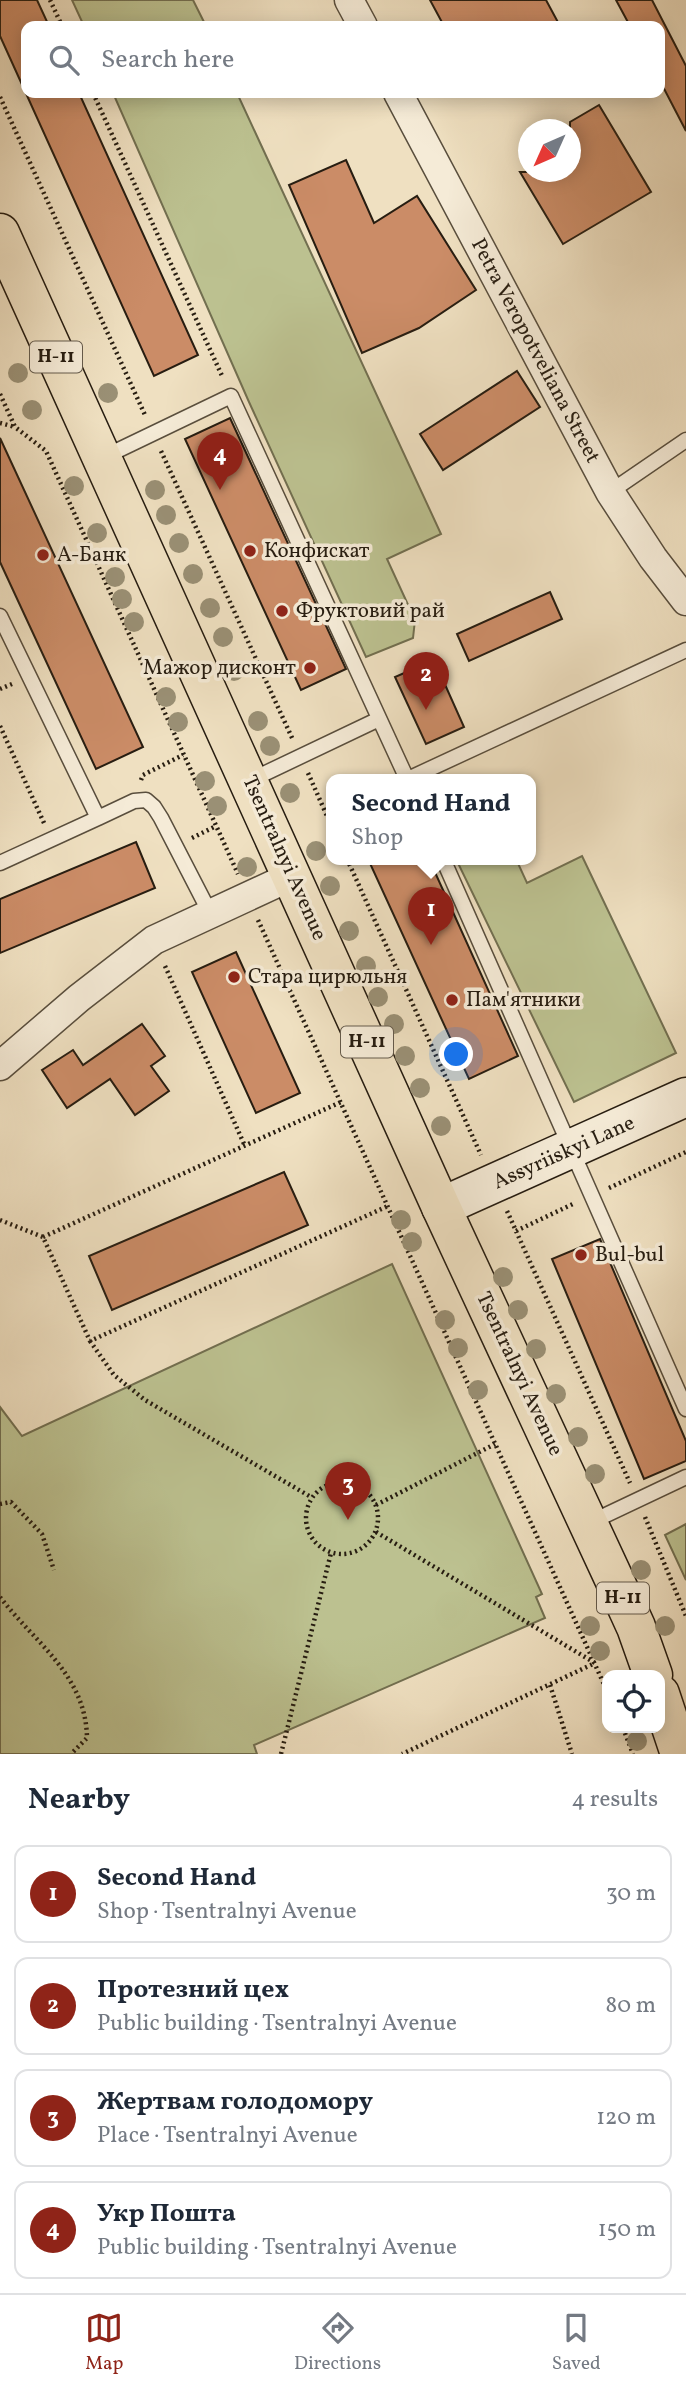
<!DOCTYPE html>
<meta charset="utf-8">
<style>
:root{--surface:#fff;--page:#f6f6f7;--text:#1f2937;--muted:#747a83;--line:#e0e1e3;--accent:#8f2418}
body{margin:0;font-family:Vollkorn,serif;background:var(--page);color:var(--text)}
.controls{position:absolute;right:21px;bottom:21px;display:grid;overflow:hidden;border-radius:14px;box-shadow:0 4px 18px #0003}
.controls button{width:63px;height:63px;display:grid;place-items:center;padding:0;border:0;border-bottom:2px solid var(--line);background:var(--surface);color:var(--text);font:35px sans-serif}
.compass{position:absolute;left:518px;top:119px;width:63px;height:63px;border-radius:50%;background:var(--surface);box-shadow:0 4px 18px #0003;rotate:225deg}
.you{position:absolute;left:457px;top:1055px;width:24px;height:24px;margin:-18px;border:5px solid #fff;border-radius:50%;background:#1a73e8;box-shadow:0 0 0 10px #1a73e833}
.badge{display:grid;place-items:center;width:46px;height:46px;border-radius:50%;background:var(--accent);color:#fff;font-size:23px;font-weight:700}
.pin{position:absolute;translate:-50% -58px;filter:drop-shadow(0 2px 4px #0008)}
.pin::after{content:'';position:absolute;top:37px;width:24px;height:21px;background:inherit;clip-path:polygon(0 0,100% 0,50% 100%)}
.popup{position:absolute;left:326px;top:774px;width:210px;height:91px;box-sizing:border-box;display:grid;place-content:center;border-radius:14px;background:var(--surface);filter:drop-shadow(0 2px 5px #0005);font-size:23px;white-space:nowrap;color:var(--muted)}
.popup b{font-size:26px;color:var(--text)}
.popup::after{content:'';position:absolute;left:50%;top:100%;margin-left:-14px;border:14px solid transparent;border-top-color:var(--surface)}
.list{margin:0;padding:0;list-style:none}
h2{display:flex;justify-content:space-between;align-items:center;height:91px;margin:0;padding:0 28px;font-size:30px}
h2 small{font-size:23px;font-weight:400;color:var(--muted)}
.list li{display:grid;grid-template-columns:46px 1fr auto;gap:21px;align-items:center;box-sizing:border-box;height:98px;margin:0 14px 14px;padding:0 14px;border:2px solid var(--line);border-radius:14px}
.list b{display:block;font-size:26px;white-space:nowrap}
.list p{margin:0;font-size:23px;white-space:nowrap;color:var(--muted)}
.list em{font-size:23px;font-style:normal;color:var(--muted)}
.icon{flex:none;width:38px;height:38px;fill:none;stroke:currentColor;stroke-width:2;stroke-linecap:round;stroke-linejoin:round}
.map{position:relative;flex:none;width:686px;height:1754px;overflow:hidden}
.search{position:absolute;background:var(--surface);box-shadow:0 4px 18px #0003;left:21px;right:21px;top:21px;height:77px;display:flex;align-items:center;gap:18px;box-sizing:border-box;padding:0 24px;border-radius:14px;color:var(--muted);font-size:26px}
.sheet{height:539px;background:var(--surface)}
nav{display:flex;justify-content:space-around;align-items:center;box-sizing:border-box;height:98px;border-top:2px solid var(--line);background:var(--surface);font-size:19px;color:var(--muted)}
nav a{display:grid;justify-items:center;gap:4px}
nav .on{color:var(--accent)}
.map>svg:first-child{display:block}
.green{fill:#bcc190;stroke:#726f50;stroke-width:2}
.building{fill:#cb8c67;stroke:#271d11;stroke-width:2}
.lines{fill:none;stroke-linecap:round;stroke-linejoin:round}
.lane-casing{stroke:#594e3d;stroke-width:17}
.street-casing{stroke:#594e3d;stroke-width:31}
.secondary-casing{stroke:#271d11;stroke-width:41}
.primary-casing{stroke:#271d11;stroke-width:41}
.path{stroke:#271d11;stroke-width:4.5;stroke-dasharray:2 3.5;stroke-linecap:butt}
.lane{stroke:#f5ebd7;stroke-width:14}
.street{stroke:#f5ebd7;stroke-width:28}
.secondary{stroke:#f5ebd7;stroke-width:38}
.primary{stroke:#efe0c1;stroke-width:38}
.tree{fill:#9a9075}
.poi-dot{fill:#8f2418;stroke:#f5ebd7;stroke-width:2.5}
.labels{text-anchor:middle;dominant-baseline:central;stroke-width:7;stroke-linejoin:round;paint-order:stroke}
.shield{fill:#f5ebd7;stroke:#655b4c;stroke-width:2}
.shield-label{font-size:19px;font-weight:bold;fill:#271d11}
.street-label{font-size:21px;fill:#271d11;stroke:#f5ebd7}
.poi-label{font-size:21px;fill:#271d11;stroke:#f5ebd7;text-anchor:start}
</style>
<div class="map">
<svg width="686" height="1754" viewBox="0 0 686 1754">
<rect width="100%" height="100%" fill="#efe0c1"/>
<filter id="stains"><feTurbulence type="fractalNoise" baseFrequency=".00286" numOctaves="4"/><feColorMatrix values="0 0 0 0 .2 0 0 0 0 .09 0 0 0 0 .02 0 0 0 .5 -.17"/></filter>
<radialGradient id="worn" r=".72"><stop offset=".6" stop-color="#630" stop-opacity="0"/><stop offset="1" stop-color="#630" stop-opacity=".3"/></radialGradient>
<!-- green -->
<path class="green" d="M72 0H193L206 26H84Z
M113 93H237L441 534 387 559 415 620 413 638 366 657 249 402Z
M582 856 676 1053 574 1102 456 859H516L527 883Z
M392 1264 542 1594 536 1597 545 1618 254 1745 257 1754H0V1407L22 1436Z
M686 1524V1580L665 1535Z"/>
<!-- building -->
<path class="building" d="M0 0H37L49 26H26V93H79L198 355 154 376 0 36Z
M430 0H546L560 26H444Z
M616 0H652L686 66V131L660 81V26H630Z
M599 105 651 192 563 244 520 172H570V122Z
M346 160 374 223 417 196 476 290 419 328 362 353 289 185Z
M517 371 540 407 443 470 420 434Z
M230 418 346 669 301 690 185 439Z
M0 438 143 747 96 769 0 562Z
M550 592 562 619 469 661 457 634Z
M434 660 464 727 426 744 395 677Z
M136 842 155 888 0 953V899Z
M368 859H429L518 1056 469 1079Z
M236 952 300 1093 256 1113 192 972Z
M142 1024 165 1056 151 1066 169 1091 135 1115 110 1079 67 1108 42 1070 73 1050 83 1065Z
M284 1172 308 1225 112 1310 89 1256Z
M600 1239 686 1441V1461L644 1479 552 1259Z"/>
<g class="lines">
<!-- lane casing -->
<g class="lane-casing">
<path id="lane" d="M104 457 231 396 407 779
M610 492 686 440
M0 616 98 818 134 801 146 800 154 807 161 818 210 913
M408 779 686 650
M251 780 379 719
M443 859 686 1409
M0 863 98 818
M589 1523 686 1477"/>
</g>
<!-- street casing -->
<g class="street-casing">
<path id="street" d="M349 0 363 26
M398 93 610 492 653 558 686 601
M0 1066 79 998 154 940 292 876"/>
</g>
<!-- secondary casing -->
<g class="secondary-casing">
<path id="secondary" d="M441 1207 686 1097"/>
</g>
<!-- primary casing -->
<g class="primary-casing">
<path id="primary" d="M0 233 441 1207 615 1581 636 1627 653 1675
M660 1694 680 1754"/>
</g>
<!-- path -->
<path class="path" d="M50 0 62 26
M93 93 223 378
M0 97 145 415
M0 394 15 427 46 451 238 874
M0 423 15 427
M161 451 293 740
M0 689 12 684
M0 726 44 823
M308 773 331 825
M141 780 143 775 183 755
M192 838 216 826
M347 859 481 1155
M258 920 607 1691
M165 966 244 1144
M609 1188 686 1152
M507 1211 630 1483
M0 1220 43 1237 90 1341 388 1206
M516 1231 575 1203
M43 1237 341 1102
M90 1341 114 1375 145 1400 311 1497
M306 1518a36 36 0 1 1 72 0a36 36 0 1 1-72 0Z
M0 1504 11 1502 42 1534 54 1570
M376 1505 495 1444
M645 1517 686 1616
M376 1532 595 1663 402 1754
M0 1597C35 1643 86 1675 87 1738L71 1754
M550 1685 572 1754
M623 1728 633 1754
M281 1754 331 1553"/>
<!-- lane -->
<use href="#lane" class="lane"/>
<!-- street -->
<use href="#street" class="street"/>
<!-- secondary -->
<use href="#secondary" class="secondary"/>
<!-- primary -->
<use href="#primary" class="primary"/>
</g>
<!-- trees -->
<g class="tree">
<circle cx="18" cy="373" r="10"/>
<circle cx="108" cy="393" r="10"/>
<circle cx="32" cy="410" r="10"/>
<circle cx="74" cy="486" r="10"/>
<circle cx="155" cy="490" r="10"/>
<circle cx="166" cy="515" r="10"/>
<circle cx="97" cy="533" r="10"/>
<circle cx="179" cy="543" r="10"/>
<circle cx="193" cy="574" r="10"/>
<circle cx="115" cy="577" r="10"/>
<circle cx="122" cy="599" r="10"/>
<circle cx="210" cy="608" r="10"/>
<circle cx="134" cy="622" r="10"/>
<circle cx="223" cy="637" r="10"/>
<circle cx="234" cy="671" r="10"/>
<circle cx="166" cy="697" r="10"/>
<circle cx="258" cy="721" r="10"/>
<circle cx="178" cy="722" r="10"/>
<circle cx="270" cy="746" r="10"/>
<circle cx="205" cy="781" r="10"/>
<circle cx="290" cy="793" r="10"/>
<circle cx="217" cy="806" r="10"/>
<circle cx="316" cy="851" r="10"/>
<circle cx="247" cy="867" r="10"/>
<circle cx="330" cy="886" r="10"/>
<circle cx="349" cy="931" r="10"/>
<circle cx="366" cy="966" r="10"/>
<circle cx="378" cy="997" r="10"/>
<circle cx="394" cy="1024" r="10"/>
<circle cx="405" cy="1056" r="10"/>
<circle cx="420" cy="1088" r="10"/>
<circle cx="441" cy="1126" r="10"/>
<circle cx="401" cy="1220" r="10"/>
<circle cx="412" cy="1242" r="10"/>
<circle cx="503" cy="1277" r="10"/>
<circle cx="518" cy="1310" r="10"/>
<circle cx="445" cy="1320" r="10"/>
<circle cx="458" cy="1348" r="10"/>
<circle cx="536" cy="1349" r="10"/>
<circle cx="478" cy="1390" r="10"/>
<circle cx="556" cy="1394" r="10"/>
<circle cx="578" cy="1437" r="10"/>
<circle cx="595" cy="1474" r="10"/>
<circle cx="641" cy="1570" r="10"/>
<circle cx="590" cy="1626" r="10"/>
<circle cx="665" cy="1626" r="10"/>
<circle cx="600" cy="1651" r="10"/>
<circle cx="637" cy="1741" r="10"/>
</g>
<!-- markers -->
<g class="poi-dot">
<circle cx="250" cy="551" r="7"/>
<circle cx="43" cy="555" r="7"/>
<circle cx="282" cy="611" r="7"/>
<circle cx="310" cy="668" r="7"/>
<circle cx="234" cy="977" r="7"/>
<circle cx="452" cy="1000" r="7"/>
<circle cx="581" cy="1255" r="7"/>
</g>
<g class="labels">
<!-- shield labels -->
<g class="shield">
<rect x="30" y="341.5" width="52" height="31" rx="5"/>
<rect x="341" y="1026.5" width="52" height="31" rx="5"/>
<rect x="597" y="1582.5" width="52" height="31" rx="5"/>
</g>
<g class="shield-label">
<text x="56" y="357">Н-11</text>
<text x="367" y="1042">Н-11</text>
<text x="623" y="1598">Н-11</text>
</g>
<!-- street labels -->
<g class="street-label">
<text transform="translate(535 351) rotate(62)">Petra Veropotveliana Street</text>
<text transform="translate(284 858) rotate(66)">Tsentralnyi Avenue</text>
<text transform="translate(564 1153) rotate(-24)">Assyriiskyi Lane</text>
<text transform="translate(519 1374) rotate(65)">Tsentralnyi Avenue</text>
</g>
<!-- poi labels -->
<g class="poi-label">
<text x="264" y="551">Конфискат</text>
<text x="57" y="555">А-Банк</text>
<text x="296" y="611">Фруктовий рай</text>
<text x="296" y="668" text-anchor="end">Мажор дисконт</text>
<text x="248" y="977">Стара цирюльня</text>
<text x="466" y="1000">Пам'ятники</text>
<text x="595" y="1255">Bul-bul</text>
</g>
</g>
<rect width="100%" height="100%" filter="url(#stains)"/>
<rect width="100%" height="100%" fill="url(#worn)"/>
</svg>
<div class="controls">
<button><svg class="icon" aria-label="locate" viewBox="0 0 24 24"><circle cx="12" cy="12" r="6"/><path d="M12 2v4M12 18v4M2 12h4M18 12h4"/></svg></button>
</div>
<svg class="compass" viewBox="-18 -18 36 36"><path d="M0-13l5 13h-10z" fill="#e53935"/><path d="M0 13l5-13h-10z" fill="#747a83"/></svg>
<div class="you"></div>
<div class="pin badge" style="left:431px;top:945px">1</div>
<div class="popup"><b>Second Hand</b>Shop</div>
<div class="pin badge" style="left:426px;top:710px">2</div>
<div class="pin badge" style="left:348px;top:1520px">3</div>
<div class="pin badge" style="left:220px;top:490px">4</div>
<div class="search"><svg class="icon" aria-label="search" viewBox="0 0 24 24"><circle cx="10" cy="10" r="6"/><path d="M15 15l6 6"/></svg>Search here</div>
</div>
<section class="sheet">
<h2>Nearby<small>4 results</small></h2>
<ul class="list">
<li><span class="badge">1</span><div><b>Second Hand</b><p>Shop · Tsentralnyi Avenue</p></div><em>30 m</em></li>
<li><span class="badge">2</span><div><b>Протезний цех</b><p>Public building · Tsentralnyi Avenue</p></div><em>80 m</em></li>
<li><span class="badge">3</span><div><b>Жертвам голодомору</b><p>Place · Tsentralnyi Avenue</p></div><em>120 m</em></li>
<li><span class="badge">4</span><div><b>Укр Пошта</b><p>Public building · Tsentralnyi Avenue</p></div><em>150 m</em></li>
</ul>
</section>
<nav>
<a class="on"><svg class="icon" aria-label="map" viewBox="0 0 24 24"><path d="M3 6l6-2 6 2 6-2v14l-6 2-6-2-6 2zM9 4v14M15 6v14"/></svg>Map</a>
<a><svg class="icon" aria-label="directions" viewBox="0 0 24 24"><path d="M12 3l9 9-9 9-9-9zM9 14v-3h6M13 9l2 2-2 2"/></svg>Directions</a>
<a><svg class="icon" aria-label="saved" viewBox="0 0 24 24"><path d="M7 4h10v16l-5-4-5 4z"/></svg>Saved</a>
</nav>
